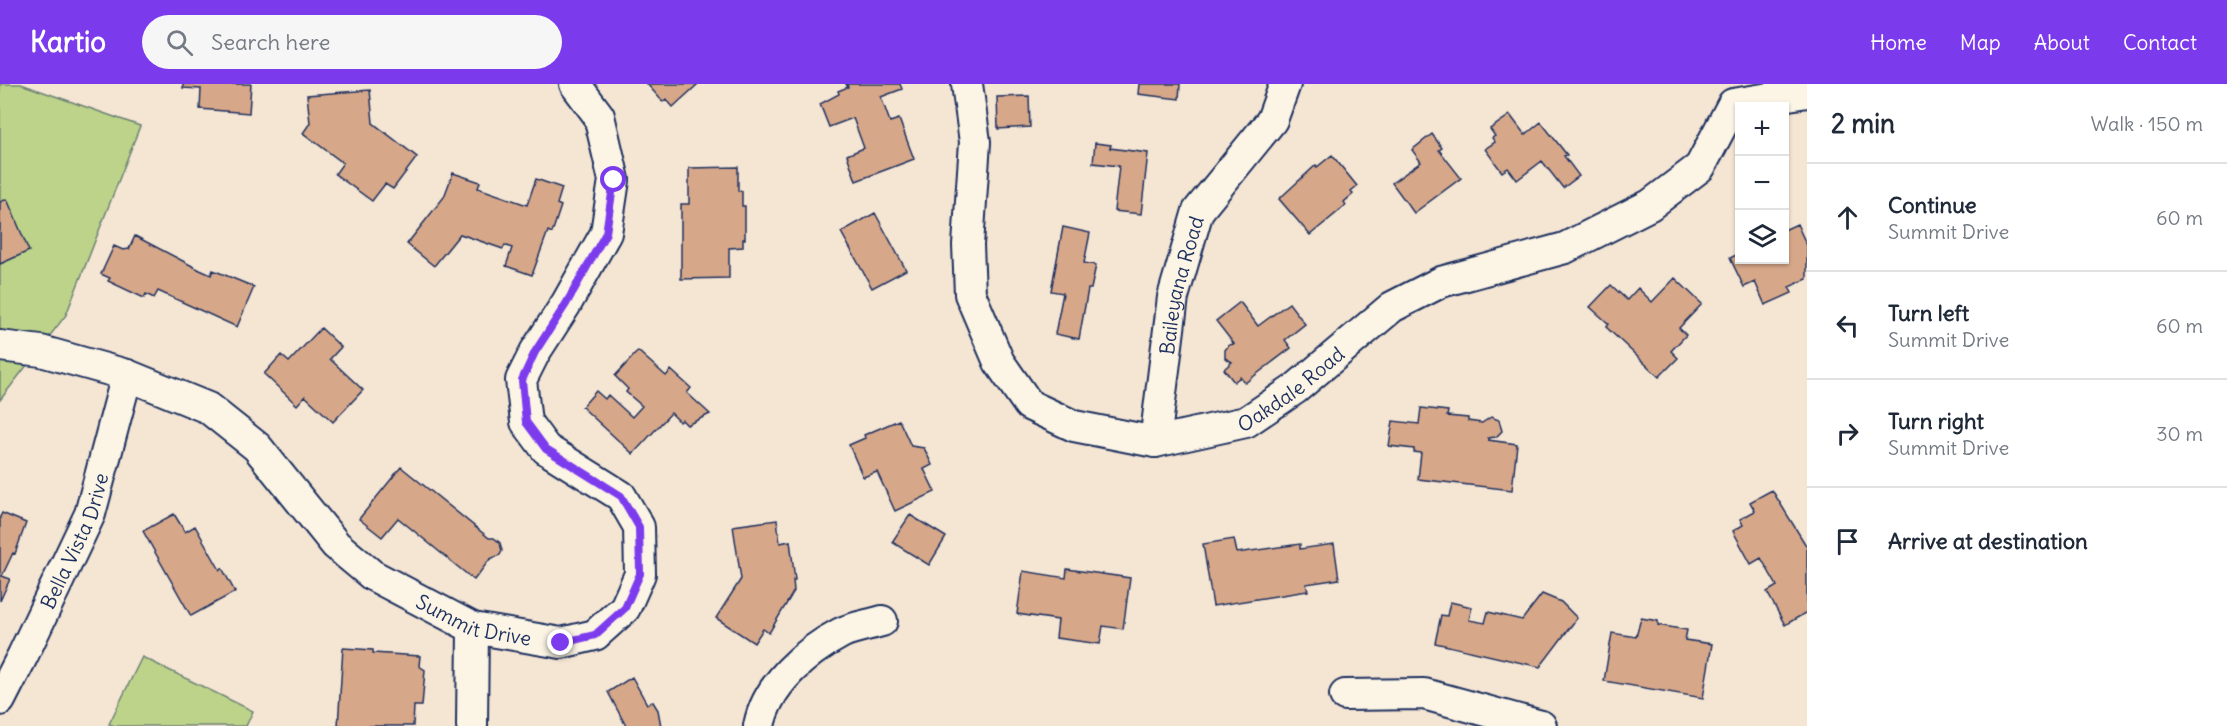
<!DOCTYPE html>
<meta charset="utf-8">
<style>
:root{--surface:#fff;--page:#f6f6f7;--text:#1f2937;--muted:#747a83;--line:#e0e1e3;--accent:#7c3aed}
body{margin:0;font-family:Delius,sans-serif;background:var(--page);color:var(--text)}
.controls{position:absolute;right:18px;top:18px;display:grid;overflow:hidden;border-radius:0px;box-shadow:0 2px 4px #0004}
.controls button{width:54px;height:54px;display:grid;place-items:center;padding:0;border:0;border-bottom:2px solid var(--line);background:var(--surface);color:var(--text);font:30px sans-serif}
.stop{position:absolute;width:18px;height:18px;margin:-14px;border:4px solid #7c3aed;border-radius:50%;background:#fff}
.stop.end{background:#7c3aed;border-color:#fff;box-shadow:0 2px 6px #0008}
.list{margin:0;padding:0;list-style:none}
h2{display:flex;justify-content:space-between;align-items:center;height:78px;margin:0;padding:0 24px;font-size:26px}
h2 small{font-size:20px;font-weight:400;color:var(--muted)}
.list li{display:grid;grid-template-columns:39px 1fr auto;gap:18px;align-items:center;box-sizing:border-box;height:108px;padding:0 24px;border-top:2px solid var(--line)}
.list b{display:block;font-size:22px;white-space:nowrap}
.list p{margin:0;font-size:20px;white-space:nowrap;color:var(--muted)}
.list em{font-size:20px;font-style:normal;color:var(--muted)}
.icon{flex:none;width:33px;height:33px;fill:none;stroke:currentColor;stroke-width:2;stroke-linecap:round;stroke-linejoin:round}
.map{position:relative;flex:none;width:1807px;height:642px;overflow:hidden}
header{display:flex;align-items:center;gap:36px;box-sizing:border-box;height:84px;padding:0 30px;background:var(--accent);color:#fff}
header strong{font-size:28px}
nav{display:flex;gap:33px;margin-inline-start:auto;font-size:21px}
.search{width:420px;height:54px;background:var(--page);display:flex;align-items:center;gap:15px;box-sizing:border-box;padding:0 21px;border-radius:33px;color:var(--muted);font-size:22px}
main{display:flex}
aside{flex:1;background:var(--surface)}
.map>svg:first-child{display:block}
.green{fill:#bcd389;stroke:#6c8174;stroke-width:1.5}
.building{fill:#d7a789;stroke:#1b2f5e;stroke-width:1.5}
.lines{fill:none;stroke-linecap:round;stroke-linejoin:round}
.minor-casing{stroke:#1b2f5e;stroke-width:34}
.minor{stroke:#fcf5e5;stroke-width:30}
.route{stroke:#7c3aed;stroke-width:8}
.labels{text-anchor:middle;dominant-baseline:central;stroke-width:4.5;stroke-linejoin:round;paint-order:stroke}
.street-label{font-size:20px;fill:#1b2f5e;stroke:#fcf5e5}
</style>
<header>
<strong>Kartio</strong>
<div class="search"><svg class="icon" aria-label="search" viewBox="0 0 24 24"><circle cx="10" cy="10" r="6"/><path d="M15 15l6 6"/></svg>Search here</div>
<nav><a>Home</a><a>Map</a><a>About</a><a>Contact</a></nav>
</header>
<main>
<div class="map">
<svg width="1807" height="642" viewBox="0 0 1807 642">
<rect width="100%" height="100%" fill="#f5e5d3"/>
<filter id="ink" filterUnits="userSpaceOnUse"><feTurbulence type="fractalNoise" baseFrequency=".0167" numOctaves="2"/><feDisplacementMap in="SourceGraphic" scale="12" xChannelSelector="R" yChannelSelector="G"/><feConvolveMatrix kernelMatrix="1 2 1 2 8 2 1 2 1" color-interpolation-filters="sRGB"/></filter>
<g filter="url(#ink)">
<!-- green -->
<path class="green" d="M0 0H21L140 42 66 231 0 316Z
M142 573 253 627 246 642H115L109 640Z"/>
<!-- building -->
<path class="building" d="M183 0H251L249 29 200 25 201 5 183 4Z
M647 0H698L673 23 666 15 663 18Z
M846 0H900L902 5 881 13 890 38 899 35 914 75 856 97 847 71 864 64 853 34 829 43 820 20 839 10 838 7 848 3Z
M1139 0H1180L1179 15 1138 10Z
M370 6 373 39 417 73 393 105 385 100 372 117 335 90 343 79 303 49 310 39 307 11Z
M1029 12 1030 43 998 45 997 13Z
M1510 31 1525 51 1541 38 1567 71 1564 72 1579 92 1563 104 1542 77 1517 96 1508 84 1502 88 1485 65 1495 58 1492 54 1495 52 1490 45Z
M1432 50 1442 64 1439 66 1461 94 1414 129 1392 99 1421 78 1412 66Z
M1095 59 1111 61 1110 64 1148 69 1141 130 1114 127 1119 82 1093 79Z
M1332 71 1357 102 1351 107 1353 110 1344 118 1346 121 1310 151 1279 115 1316 81 1317 83Z
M738 83V107H742V122H745V155H743V163L729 164V194L681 195V120H689V84Z
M453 89 480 98 478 104 527 121 536 95 562 104 557 120 561 122 552 149 548 147 532 191 506 182 512 164 505 161 503 165 460 150 434 182 407 160 444 113Z
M7 115 29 167 0 180V118Z
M875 129 906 186 872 204 841 148Z
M1797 140 1807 162V195L1789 203 1792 209 1765 221 1755 198 1744 203 1730 174 1740 169V176H1784V146Z
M1063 143 1090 149 1084 179 1096 181 1091 205H1088L1079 255 1055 250 1063 209 1051 207Z
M135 152 200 186 211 191 213 186 254 203 237 243 158 207 154 214 146 210 144 214 108 197 110 194 101 190 114 162 123 166 129 165Z
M1675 194 1702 220 1679 244 1686 251 1671 267 1678 274 1659 293 1606 243 1609 240 1590 223 1611 201 1627 216 1638 204 1652 218Z
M1240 218 1258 242 1289 219 1305 240 1285 256 1291 264 1245 299 1240 293 1234 298 1224 285 1232 278 1225 274V266L1229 261 1234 260 1216 237Z
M321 244 341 263 330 275 363 306 333 338 305 312 297 321 264 290 281 271 289 278Z
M638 267 666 292 671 286 691 304 687 309 710 330 687 341 682 336 680 338 671 329 633 370 582 323 596 307 605 315 608 311 632 333 642 322 626 308 628 305 615 292Z
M1421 324 1448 327 1447 332 1468 334V337L1482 339 1491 333 1499 336 1502 347 1496 353 1488 354V356L1517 360 1512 406 1418 395 1421 369 1414 368V365L1389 362 1393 337 1419 340Z
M899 336 911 362 924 364 932 381 924 385 935 408 895 427 877 388 863 393 849 361 865 354 864 351Z
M401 383 489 454H494L500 459 502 467 500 471 490 475 474 496 398 434 382 453 359 435Z
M1772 406 1807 463V528L1785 541 1767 508 1777 502 1761 474 1751 480 1733 447 1743 441 1740 435 1755 427 1750 418Z
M2 429 26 439 15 470 13 469 2 492 10 495 0 517V433Z
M174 430 185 448 195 442 220 486 222 484 235 508 191 532 143 447Z
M910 431 946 453 929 481 892 458Z
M777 436 780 459 790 457 795 496H793L794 507 769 549 763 545 754 559 716 534 741 495 733 442Z
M1234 455 1237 469 1300 460V465L1334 460 1339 495 1306 500 1308 507 1213 522 1203 460Z
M1067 485 1130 494 1123 545 1103 542 1100 560 1056 554 1058 536 1017 530 1023 487 1066 494Z
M1542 510 1561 518 1577 534 1540 583 1435 559 1441 531 1447 532 1450 518 1472 523 1469 536 1485 539 1488 528 1522 536Z
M1641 534 1658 537V541L1687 546 1685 556 1712 560 1703 614 1604 597 1612 549 1636 553Z
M343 564 373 566V569L420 572 419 582 425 586 422 622H414L413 642H338Z
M632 593 647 620 653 618 658 626 661 642H626L608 608Z"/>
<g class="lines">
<!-- minor casing -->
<g class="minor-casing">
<g id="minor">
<path id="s1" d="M967 0 975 58 968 161 970 210 999 278 1029 321 1074 342 1155 358 1246 338 1295 305 1392 223 1441 198 1565 164 1650 121 1700 83 1733 20 1807 8"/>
<path id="s2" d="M0 262 41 267 127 291 208 324 257 363 336 461 372 491 473 544 561 559 595 551 625 524 640 490 639 443 621 412 546 365 526 338 521 296 535 268 566 220 606 149 614 96 599 32 575 0"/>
<path id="s3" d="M1155 358 1173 213 1198 127 1272 36 1285 0"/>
<path d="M1345 611 1424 610 1541 642"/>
<path id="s4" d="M0 616 23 571 90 430 127 291"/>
<path d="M472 642 473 544"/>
<path d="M759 642C767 601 805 568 841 549 853 543 869 541 882 537"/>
</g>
</g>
<!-- minor -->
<use href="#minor" class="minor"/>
</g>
</g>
<g class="lines" filter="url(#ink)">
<!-- route -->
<path class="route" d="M561 559 595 551 625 524 640 490 639 443 621 412 546 365 526 338 522 296 535 268 566 220 606 149 614 96"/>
</g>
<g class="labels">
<!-- street labels -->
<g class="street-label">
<text stroke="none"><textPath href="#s3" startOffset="159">Baileyana Road</textPath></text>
<text stroke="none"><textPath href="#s1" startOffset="618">Oakdale Road</textPath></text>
<text stroke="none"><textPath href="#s4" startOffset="176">Bella Vista Drive</textPath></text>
<text stroke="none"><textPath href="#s2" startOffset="566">Summit Drive</textPath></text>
</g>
</g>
</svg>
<div class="controls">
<button>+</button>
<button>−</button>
<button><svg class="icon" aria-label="layers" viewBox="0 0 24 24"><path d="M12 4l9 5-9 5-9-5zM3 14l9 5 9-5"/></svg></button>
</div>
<div class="stop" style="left:614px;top:96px"></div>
<div class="stop end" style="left:561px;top:559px"></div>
</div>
<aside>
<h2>2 min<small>Walk · 150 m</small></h2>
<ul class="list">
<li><svg class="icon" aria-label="ahead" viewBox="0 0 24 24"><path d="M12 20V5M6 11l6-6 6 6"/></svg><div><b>Continue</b><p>Summit Drive</p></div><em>60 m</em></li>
<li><svg class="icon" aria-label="left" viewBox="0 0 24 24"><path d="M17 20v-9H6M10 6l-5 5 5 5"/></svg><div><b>Turn left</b><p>Summit Drive</p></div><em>60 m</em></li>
<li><svg class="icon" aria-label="right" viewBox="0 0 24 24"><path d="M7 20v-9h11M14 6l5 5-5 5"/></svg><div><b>Turn right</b><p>Summit Drive</p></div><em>30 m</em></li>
<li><svg class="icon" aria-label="arrive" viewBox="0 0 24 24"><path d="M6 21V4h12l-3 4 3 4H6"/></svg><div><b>Arrive at destination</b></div></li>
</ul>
</aside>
</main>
